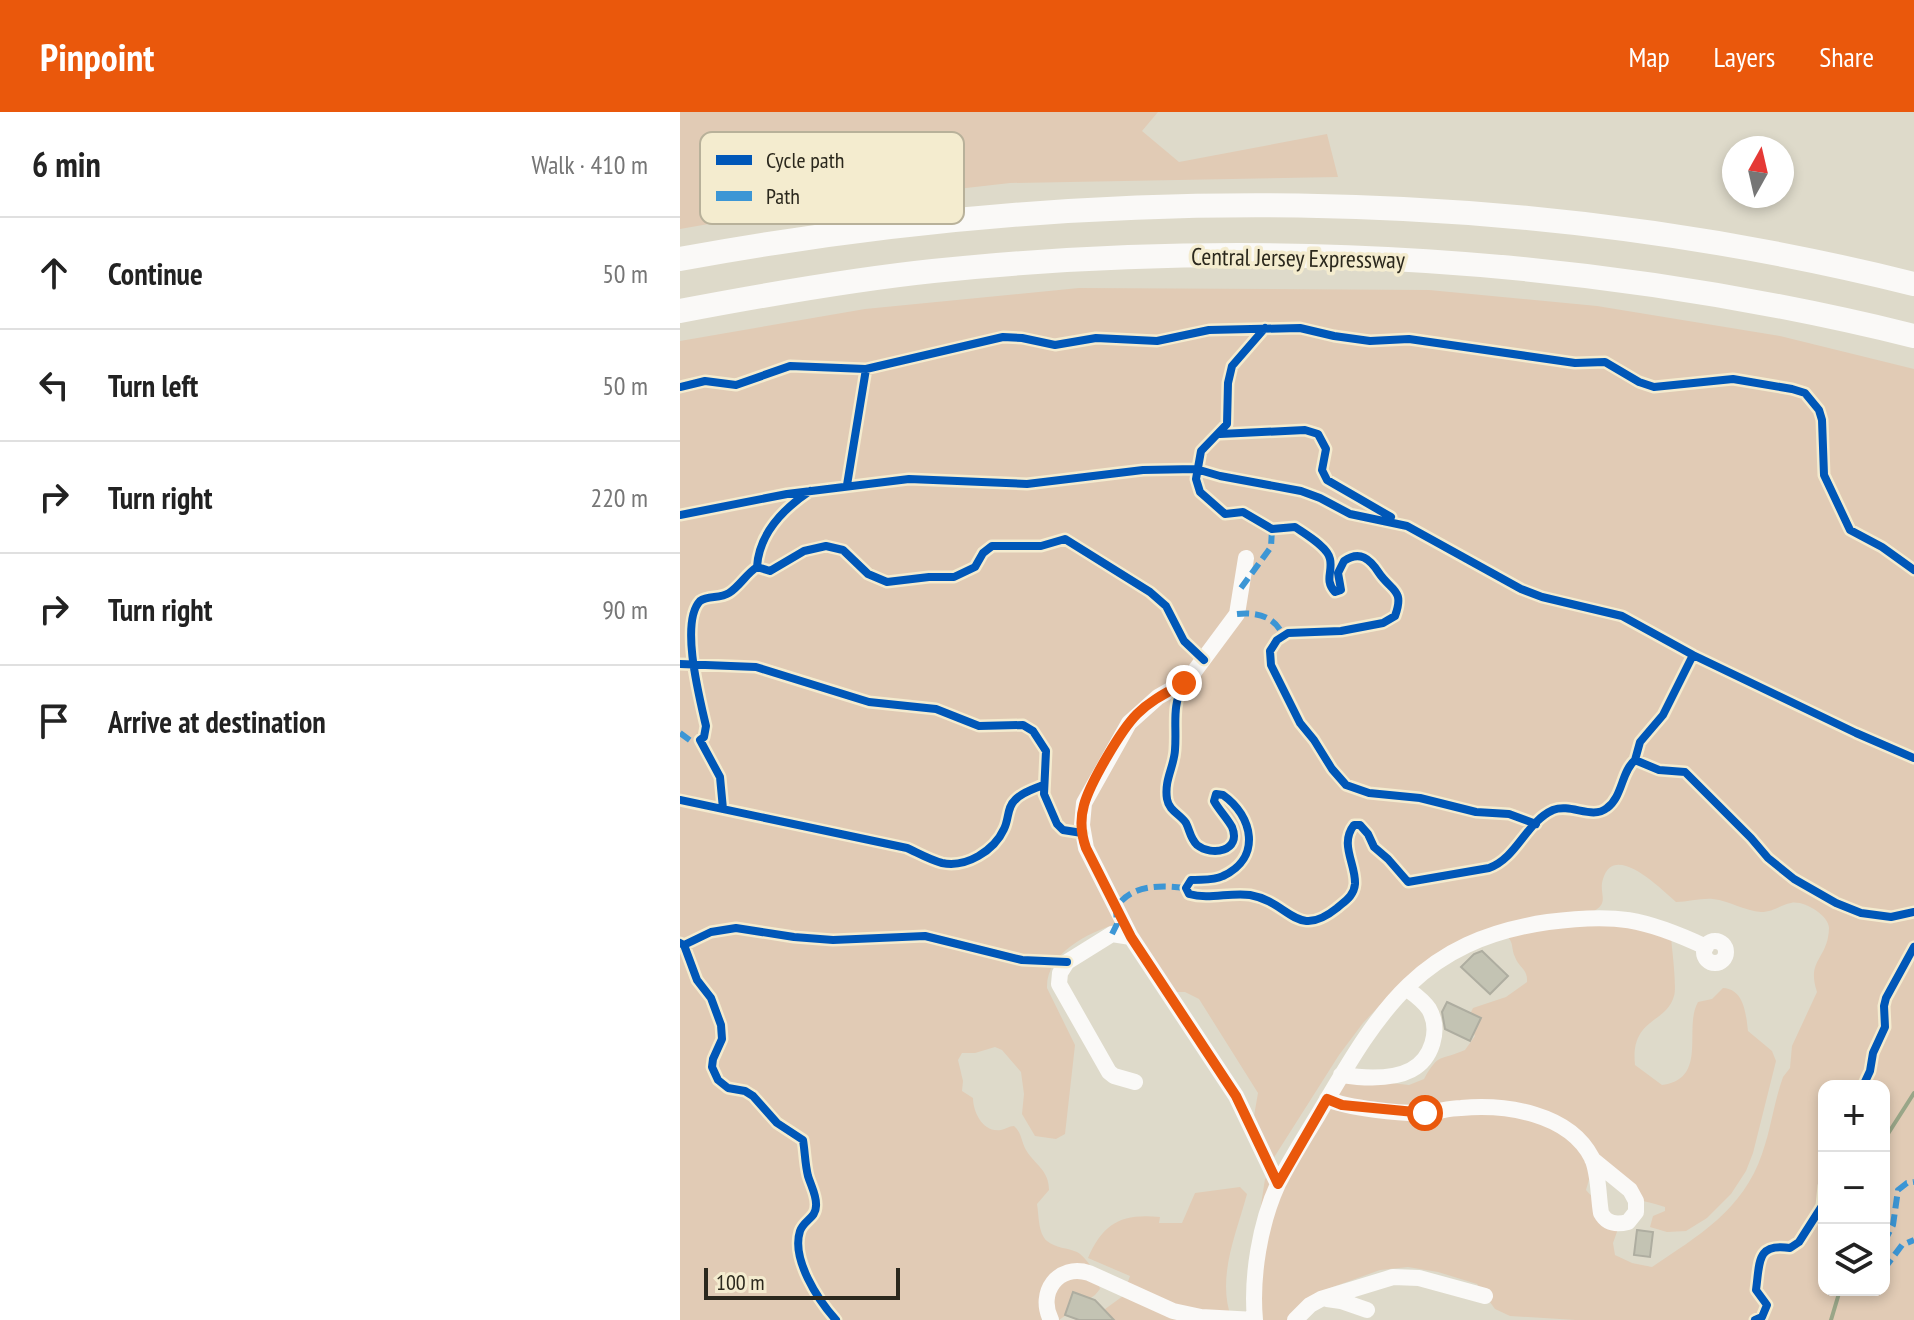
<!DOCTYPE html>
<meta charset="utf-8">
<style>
:root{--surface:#fff;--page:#f2f2f2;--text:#222;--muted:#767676;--line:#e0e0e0;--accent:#ea580c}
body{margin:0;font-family:"PT Sans Narrow",sans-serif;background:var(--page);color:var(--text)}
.controls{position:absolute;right:24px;bottom:24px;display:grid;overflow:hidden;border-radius:16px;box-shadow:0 4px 12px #0003}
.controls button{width:72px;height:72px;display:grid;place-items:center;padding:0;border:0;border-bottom:2px solid var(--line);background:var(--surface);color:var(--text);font:40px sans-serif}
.compass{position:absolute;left:1042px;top:24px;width:72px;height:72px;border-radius:50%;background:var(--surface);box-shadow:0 4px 12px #0003;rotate:8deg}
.scale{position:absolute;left:24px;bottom:20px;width:196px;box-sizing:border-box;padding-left:8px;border:4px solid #2b281d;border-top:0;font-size:22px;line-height:28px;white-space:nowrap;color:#2b281d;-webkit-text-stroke:6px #f4eccf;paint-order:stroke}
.stop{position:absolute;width:24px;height:24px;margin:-18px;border:6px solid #ea580c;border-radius:50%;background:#fff}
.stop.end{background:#ea580c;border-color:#fff;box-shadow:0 2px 8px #0008}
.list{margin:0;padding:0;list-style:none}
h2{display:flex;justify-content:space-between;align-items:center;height:104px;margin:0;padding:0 32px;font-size:34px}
h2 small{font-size:26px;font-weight:400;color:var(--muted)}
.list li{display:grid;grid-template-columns:52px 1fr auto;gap:24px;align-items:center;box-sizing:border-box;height:112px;padding:0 32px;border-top:2px solid var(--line)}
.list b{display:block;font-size:30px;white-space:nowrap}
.list em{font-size:26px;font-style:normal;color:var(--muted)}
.icon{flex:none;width:44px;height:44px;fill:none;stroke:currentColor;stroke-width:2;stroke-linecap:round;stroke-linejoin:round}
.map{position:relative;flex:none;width:1234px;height:1208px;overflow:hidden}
header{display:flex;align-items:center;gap:48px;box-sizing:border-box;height:112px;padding:0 40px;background:var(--accent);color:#fff}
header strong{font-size:38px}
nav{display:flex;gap:44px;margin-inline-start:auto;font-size:28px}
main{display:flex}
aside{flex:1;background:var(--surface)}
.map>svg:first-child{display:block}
.green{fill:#e1cbb5;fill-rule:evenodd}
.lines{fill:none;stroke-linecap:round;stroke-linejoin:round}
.stream{stroke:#99a688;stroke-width:4}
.building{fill:#c3c3b3;stroke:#aeada0;stroke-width:2}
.minor{stroke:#faf9f7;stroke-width:16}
.highway{stroke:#faf9f7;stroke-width:24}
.quiet{stroke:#3c96d5;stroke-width:6;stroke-dasharray:12 6;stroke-linecap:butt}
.cycleway-casing{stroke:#f4eccf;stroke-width:13}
.cycleway{stroke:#0057b8;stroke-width:8}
.route{stroke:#ea580c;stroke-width:10}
.labels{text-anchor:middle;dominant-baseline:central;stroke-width:7;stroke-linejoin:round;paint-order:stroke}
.street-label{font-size:24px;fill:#2b281d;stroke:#f4eccf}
.key{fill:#f4eccf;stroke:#b8b19a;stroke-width:2}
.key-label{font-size:22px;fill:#2b281d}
</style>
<header>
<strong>Pinpoint</strong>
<nav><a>Map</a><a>Layers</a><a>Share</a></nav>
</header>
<main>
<aside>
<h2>6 min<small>Walk · 410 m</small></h2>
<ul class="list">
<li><svg class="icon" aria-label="ahead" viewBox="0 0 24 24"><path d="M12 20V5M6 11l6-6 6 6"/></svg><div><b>Continue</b></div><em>50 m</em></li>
<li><svg class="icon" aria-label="left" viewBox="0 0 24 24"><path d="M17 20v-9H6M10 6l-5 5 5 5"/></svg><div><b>Turn left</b></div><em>50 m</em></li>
<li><svg class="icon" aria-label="right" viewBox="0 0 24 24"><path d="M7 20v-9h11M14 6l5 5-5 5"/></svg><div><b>Turn right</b></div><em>220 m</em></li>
<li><svg class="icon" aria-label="right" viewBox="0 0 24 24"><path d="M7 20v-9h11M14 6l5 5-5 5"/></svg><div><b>Turn right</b></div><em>90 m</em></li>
<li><svg class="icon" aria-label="arrive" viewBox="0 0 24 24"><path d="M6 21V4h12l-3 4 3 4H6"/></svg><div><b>Arrive at destination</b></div></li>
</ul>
</aside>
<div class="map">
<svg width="1234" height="1208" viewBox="0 0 1234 1208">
<rect width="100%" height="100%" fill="#dedaca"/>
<!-- green -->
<path class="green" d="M0 0H478L462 19 499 50 647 22 658 65 330 71 137 93 0 117Z
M399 176 749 178 917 194 1100 224 1234 257V1208H896L830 1204 815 1197 797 1172 758 1160 728 1155 700 1158 636 1181 607 1208H572L576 1125 585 1067 618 1034 658 965 729 973 744 967C759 940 760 949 785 938L795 924C789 914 787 907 793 896L826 885 847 870C848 857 839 856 835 845 831 837 834 832 828 825L924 805 991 826C992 836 997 876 994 884 986 912 950 906 955 953L982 973C1029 967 1003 916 1018 890L1032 887 1043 876C1064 877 1066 902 1068 919L1092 939 1096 949 1073 1041 1066 1059 1051 1082 1027 1106 1006 1119 987 1120 970 1115 973 1104 985 1099V1095C954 1085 944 1089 923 1061L910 1064 906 1078C917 1092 933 1097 939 1114L933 1131 935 1143 952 1151 972 1155C1018 1124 1063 1098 1082 1042 1091 1017 1094 990 1103 965L1110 956 1112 934 1137 880C1126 847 1148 848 1149 816 1149 803 1123 788 1111 791 1100 793 1093 800 1081 800 1065 799 1050 789 1033 787 1021 786 1008 790 996 790 982 778 934 729 923 767 918 782 931 791 912 800L825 813 717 875 683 911 659 943 593 1047 574 1004 578 981 519 887 505 880H494L436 812C408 821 366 841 367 876L395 933 385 1022 376 1027 355 1024 342 1002 344 982 341 960 322 938 315 935 295 941H282L278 948 283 969 282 979 293 986C293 1000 303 1021 321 1018 326 1017 329 1014 334 1014 342 1021 341 1029 346 1038 355 1053 369 1058 369 1078L357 1092C359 1103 358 1121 367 1129 375 1136 388 1136 397 1140 408 1146 417 1164 420 1177L415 1183 379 1208H0V229L185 197ZM1144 974H1204V1178H1144Z
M560 1075 567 1082C556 1123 536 1166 552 1208H410L443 1184 450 1164 408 1146C423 1111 442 1101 480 1105L479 1111H502L515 1081Z"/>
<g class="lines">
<!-- stream -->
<path class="stream" d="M1204 1028 1234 981
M1151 1208 1160 1178"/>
</g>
<!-- building -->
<path class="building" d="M802 839 828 864 810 882 781 855 794 842Z
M767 890 801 906 790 929 765 917 762 900Z
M957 1118 973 1120 970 1145 954 1143Z
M393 1180 415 1188 434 1208H399L385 1203Z"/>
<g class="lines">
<!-- minor -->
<path class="minor" d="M451 825 406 736 402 713 404 691 449 611 478 585 508 568 557 502 566 446
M1024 840a11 11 0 1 1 22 0a11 11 0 1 1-22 0Z
M661 963C682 966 712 968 731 958 752 947 761 918 749 897 743 888 734 882 726 876
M455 970 434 964 429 960 379 872 380 861 387 850 432 822 451 825 556 984 598 1072
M647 987C667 996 722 1002 744 1001 757 1000 769 996 781 996 826 992 889 1001 912 1046 919 1062 918 1083 921 1101 927 1112 936 1113 948 1110L956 1100V1089L950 1078 912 1047
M647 1187 661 1189 687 1198
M371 1208C357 1181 378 1151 409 1161L493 1199 521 1205 575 1208
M575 1208C571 1165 580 1111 598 1072 610 1048 624 1026 638 1003 699 899 738 829 868 810 935 801 964 806 1026 835
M615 1208 630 1193 641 1187 713 1165 739 1166 805 1184"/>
<!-- highway -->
<path class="highway" d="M0 147C408 72 830 71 1234 172
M0 199C84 183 168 168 253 159 581 125 914 145 1234 224"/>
<!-- quiet -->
<path class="quiet" d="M561 476 591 435 592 417
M557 502C577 500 594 504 603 523
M0 621 11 629 20 628
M432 822 437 812 436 796C451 772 481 773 506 776
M1204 1130 1213 1113 1218 1078 1227 1071 1234 1070
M1204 1157 1222 1133 1234 1128"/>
<!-- cycleway casing -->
<g class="cycleway-casing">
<path id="cycleway" d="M585 216 552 254 548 271 547 312 521 339 516 367 520 380 545 402 563 400 592 417 615 415C625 422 648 435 650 447 653 460 644 468 655 480L661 478 658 461 664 449C680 438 690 447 699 461 711 479 725 477 715 504L703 511 661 519 608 521 597 528 590 539 591 553 620 611 634 628 652 657 666 673 689 681 740 686 796 700 829 702 856 712
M0 275 25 269 56 273 110 254 186 257 323 225 342 226 375 233 416 226 477 229 529 218 620 216 654 224 690 229 729 227 895 251 925 250 959 270 974 275 1053 267 1112 277 1125 281 1139 298 1142 308 1144 363 1170 418 1202 435 1234 458
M540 322 625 318 638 322 646 337 642 358 647 368 711 405
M167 373 186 257
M130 379C103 397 79 422 77 455L90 459 124 439 146 434 163 438 188 462 207 470 249 465H274L295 455 303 441 312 434H361L385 427 470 480 486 494 504 529 524 548
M0 403 107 382 229 367 347 372 463 358 516 357 540 364 621 379 640 386 670 402 727 414 841 477 862 485 942 504 1013 543 1176 621 1234 646
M0 552 76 555 189 590 256 597 299 614 343 613 353 619 366 639 364 682 377 712 383 718 402 721
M504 571C491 595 497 613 495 638 494 655 484 668 487 687 489 699 500 702 506 711 510 719 510 726 517 733 532 745 562 739 552 715 547 706 539 698 534 689L536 682 543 683C573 704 582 746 543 764 533 769 522 767 511 768L506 776 509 782C529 788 550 780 570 783 610 790 616 829 657 796 665 789 674 784 675 772 676 752 659 732 674 713H680L688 722 694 735 708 747 728 770 809 756C837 746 846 710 873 698 891 691 912 708 927 696 943 684 941 660 955 648L979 658 1005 660 1071 726 1088 746 1114 767 1156 791 1181 801 1211 805 1234 800
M955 648 960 630 983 603 1013 543
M0 688 227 736C238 741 250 748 262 751 286 756 314 739 324 717 329 707 327 695 335 688 342 680 354 677 363 673
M43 697 40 665 20 628 24 625 26 614C19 584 0 510 20 489 28 483 40 487 49 481 60 474 66 462 77 455
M0 831 4 833 31 820 56 816 114 825 153 828 245 824 342 848 387 850
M4 833 17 868 31 886 41 913 42 927 33 947 32 955 38 968 48 976 65 979 73 984 97 1011 123 1028C125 1040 125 1052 128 1064 131 1074 137 1084 136 1094 136 1106 124 1108 120 1119 111 1147 138 1188 156 1208
M1183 974 1190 959 1193 941 1205 915 1204 894 1206 886 1234 835
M1075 1208 1082 1205 1087 1193 1076 1178C1080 1150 1076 1131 1110 1136L1119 1130 1142 1094 1144 1074"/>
</g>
<!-- cycleway -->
<use href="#cycleway" class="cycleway"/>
</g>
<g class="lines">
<!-- route -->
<path class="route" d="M504 571C488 580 471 588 457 602 441 618 410 671 404 693 400 707 401 722 406 736L451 825 556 984 598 1072 647 987 662 993 745 1001"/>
</g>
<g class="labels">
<!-- street labels -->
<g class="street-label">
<text transform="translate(618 146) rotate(1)">Central Jersey Expressway</text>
</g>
</g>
<!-- legend -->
<rect x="20" y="20" width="264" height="92" rx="12" class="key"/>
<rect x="36" y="43" width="36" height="10" fill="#0057b8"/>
<rect x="36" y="79" width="36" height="10" fill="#3c96d5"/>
<g class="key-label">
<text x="86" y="56">Cycle path</text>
<text x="86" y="92">Path</text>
</g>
</svg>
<div class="controls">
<button>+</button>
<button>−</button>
<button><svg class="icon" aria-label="layers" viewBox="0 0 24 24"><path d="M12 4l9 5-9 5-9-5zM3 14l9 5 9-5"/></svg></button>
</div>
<svg class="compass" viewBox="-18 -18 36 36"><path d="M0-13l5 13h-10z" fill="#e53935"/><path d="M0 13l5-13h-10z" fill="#767676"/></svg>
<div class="scale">100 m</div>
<div class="stop" style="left:745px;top:1001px"></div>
<div class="stop end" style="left:504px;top:571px"></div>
</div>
</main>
